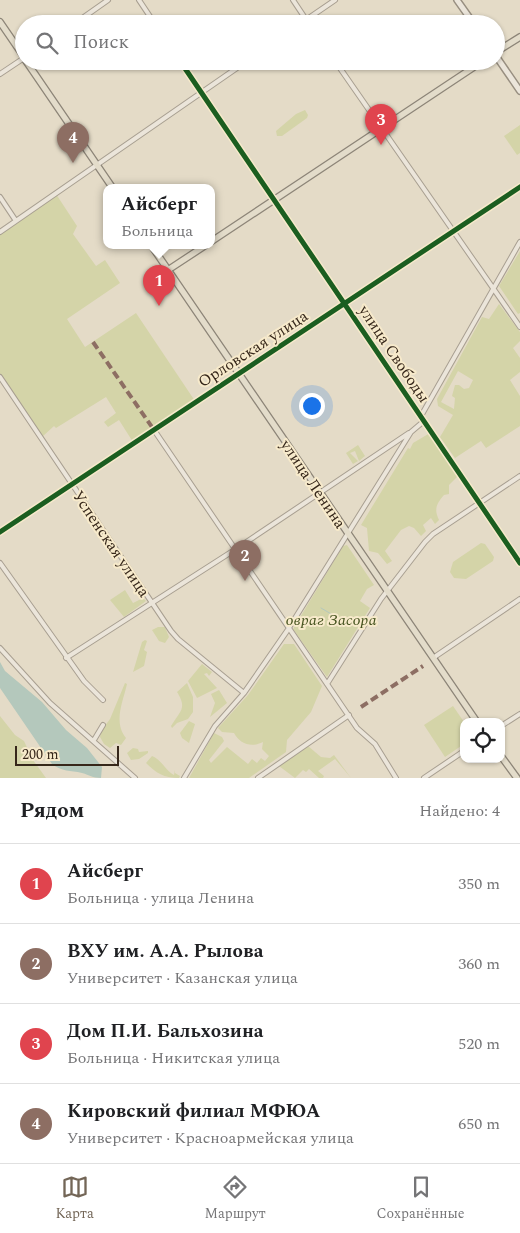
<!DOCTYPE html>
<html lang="ru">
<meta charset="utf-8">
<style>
:root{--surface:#fff;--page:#f2f2f2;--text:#202124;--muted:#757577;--line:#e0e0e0;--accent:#736657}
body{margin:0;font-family:Spectral,serif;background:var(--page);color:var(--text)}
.controls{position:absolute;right:15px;bottom:15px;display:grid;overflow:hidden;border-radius:10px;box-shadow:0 1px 4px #0004}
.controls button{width:45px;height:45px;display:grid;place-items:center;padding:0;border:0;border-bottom:1px solid var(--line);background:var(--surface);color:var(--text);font:25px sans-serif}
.scale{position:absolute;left:15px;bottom:12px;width:104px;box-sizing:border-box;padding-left:5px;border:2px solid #36271a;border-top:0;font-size:14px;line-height:18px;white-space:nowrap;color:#36271a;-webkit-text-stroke:4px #f7eacb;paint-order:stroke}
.you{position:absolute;left:311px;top:405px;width:18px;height:18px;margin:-12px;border:4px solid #fff;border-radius:50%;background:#1a73e8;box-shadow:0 0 0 8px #1a73e833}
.badge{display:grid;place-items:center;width:32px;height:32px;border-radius:50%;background:var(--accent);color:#fff;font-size:16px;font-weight:700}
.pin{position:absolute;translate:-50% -41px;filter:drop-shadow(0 1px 2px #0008)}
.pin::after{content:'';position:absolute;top:26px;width:18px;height:15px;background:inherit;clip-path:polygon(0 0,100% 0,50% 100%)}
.popup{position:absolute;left:103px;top:184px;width:112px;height:65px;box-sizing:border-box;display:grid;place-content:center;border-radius:10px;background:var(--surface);filter:drop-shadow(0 1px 4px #0005);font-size:16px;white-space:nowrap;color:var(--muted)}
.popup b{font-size:19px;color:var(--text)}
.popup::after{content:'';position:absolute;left:50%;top:100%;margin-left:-10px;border:10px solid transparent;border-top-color:var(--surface)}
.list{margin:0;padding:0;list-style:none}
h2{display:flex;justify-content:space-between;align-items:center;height:65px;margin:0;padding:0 20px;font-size:21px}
h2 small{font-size:16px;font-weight:400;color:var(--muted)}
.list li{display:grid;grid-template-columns:32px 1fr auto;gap:15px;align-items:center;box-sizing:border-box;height:80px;padding:0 20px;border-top:1px solid var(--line)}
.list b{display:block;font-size:19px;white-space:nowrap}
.list p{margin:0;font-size:16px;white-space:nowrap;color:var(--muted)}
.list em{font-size:16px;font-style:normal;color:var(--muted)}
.icon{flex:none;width:28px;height:28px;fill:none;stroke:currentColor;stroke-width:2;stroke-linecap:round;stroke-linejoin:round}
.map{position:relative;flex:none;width:520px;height:778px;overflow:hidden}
.search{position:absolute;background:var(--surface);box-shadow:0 1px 4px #0004;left:15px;right:15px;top:15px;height:55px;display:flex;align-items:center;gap:12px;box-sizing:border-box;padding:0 18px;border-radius:28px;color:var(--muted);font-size:19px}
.sheet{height:385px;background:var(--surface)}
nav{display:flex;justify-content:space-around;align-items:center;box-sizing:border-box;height:70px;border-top:1px solid var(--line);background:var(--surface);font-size:14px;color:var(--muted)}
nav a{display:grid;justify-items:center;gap:2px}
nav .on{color:var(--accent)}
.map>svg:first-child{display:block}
.green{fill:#d4d4a8;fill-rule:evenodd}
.water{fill:#b4c8bc}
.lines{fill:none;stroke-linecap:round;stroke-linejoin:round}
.stream{stroke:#b4c8bc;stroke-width:1}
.minor-casing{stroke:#a89f91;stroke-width:6}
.secondary-casing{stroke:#988f81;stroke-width:8}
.primary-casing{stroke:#8d8578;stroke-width:8}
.minor{stroke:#ebe5da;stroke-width:4}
.secondary{stroke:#ebe5da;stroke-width:5}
.primary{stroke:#e3dcca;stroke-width:5.5}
.quiet{stroke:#8d6e63;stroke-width:4;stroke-dasharray:8 4;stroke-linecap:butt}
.cycleway-casing{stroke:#f7eacb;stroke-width:8}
.cycleway{stroke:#1b5e20;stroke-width:5}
.labels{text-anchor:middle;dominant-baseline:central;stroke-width:4;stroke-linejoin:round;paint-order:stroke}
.street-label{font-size:16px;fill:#36271a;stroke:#f7eacb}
.park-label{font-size:16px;font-style:italic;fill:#46531f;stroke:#f7eacb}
</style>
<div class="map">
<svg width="520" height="778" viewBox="0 0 520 778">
<rect width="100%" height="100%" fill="#e4dbc7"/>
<!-- green -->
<path class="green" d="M305 110 308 115 307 118 282 136H277L276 131 296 114Z
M520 125V153L517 155 504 136Z
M56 194 77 226 73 234 96 266 105 260 120 283 67 319 85 347 136 313 195 401 133 442 119 420 108 427 104 422 116 413 106 397 56 428 54 426 42 437 0 374V232Z
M520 251V313L518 314 499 286Z
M499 304 520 332V341L513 348 520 358V372L510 380 520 396V426L486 448 481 441 455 458 440 437 453 415 438 406 437 399 482 317 489 319ZM458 371 473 380 469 388 464 389 459 385H455L452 396 455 398 454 409 441 402Z
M430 433 457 473V477L449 485V494L444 495C436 504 434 510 439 520L435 524 431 518 423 525 426 531 421 536 414 528 409 526 401 530 385 551 392 561 387 564 378 553 369 551 367 528 361 525 408 448 410 449 413 443Z
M358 445 365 456 359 461 355 451 350 453 358 461 353 464 346 453Z
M481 543 485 544 494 557 493 561 466 579 454 578 450 572 453 562Z
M347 545 374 585 367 589 360 601 370 608 327 677 293 629 343 546Z
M125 590 133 603 143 598 146 601 124 617 110 600Z
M158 627H165L169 637 165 643 159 641 152 630Z
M145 640 147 641 144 650 147 652 144 666 133 672 142 642Z
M284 644H294L322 686 311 712 287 740 286 752 249 778H189L214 733 222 737 224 741 209 760 211 763 227 747 248 764 252 759 257 763 261 758 265 761 269 756 262 749 263 742C251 748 240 744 234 733L222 732 218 728 248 695Z
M202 664 212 672 209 676 207 673 204 674 217 688 197 698 188 681Z
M125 683 127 684C123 702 113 722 126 738L121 745 116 743 110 748 104 744 100 737 101 731 110 719Z
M187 683 193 697V712L188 719 177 723 172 728 171 726C181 710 187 708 177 692Z
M219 690 227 703 210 717 215 703 211 694Z
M453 706 464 722V744L445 757 424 725Z
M0 716 15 735 24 741 33 760 46 778H0Z
M189 721 195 724 189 743 182 738 180 733Z
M308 746 321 757 330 758 334 755 351 778 335 759 318 771 324 776 323 778H319L309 769 306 772 303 770 295 778 279 766Z
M133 748 138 749 139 752 148 751V753L139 759 131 760 127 753Z
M152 756C162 760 165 770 174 775L175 770V773L180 776 179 778C164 778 156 773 146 763Z"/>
<!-- water -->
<path class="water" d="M0 662 5 671 42 702 66 730 87 748 102 767 101 778C92 778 90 775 82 773 70 770 62 772 52 764L0 688Z"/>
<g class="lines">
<!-- stream -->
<path class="stream" d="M321 608 338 618"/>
<!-- minor casing -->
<g class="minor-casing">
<path id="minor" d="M139 0 155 24
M293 0 309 24
M74 24 108 0
M300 24 335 0
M180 61 520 563
M335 61 520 327
M0 74 24 58
M0 197 16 221
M0 232 247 61
M0 377 171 631 178 639 244 693
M421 416 520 242
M154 430 357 728 375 744 396 778
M0 532 520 187
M0 563 84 681 103 700
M0 648 50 703 135 778
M66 658 236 549 409 433
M433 658 520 599
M327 684 381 599 425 542 433 534 520 476
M501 726 520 714
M94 740 103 725
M184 778 215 726 244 693 287 631 411 432 424 421
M258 778 349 715
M424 778 464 751"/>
</g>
<!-- secondary casing -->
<g class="secondary-casing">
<path id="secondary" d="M457 0 474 24
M496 56 520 91"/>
</g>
<!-- primary casing -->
<g class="primary-casing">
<path id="primary" d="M0 22 24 57
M496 52 520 37
M26 61 112 187
M212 241 483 61
M151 245 477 722
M168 270 206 245
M501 756 517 778"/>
</g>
<!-- minor -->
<use href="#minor" class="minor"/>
<!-- secondary -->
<use href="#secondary" class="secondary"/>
<!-- primary -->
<use href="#primary" class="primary"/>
<!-- quiet -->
<path class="quiet" d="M93 342 154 430
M361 707 423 666"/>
<!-- cycleway casing -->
<g class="cycleway-casing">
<path id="cycleway" d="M180 61 520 563
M0 532 520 187"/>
</g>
<!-- cycleway -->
<use href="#cycleway" class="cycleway"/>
</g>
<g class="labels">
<!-- street labels -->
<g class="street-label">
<text transform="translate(253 349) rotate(-33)">Орловская улица</text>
<text transform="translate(394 354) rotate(56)">улица Свободы</text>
<text transform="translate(313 484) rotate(56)">улица Ленина</text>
<text transform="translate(111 544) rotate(56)">Успенская улица</text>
</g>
<!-- park labels -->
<g class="park-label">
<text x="331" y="620">овраг Засора</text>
</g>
</g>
</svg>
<div class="controls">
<button><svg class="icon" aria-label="locate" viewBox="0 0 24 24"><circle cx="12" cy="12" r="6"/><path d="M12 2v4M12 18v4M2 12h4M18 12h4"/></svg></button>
</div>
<div class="scale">200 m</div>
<div class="you"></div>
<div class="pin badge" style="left:159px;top:306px;background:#e0444e">1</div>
<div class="popup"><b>Айсберг</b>Больница</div>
<div class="pin badge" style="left:245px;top:581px;background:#8d6e63">2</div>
<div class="pin badge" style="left:381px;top:145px;background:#e0444e">3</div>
<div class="pin badge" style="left:73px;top:163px;background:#8d6e63">4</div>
<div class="search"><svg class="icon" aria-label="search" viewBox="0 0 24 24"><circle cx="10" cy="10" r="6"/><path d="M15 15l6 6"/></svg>Поиск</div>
</div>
<section class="sheet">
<h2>Рядом<small>Найдено: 4</small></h2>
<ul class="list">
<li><span class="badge" style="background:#e0444e">1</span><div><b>Айсберг</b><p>Больница · улица Ленина</p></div><em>350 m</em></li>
<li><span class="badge" style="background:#8d6e63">2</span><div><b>ВХУ им. А.А. Рылова</b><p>Университет · Казанская улица</p></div><em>360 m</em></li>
<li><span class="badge" style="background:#e0444e">3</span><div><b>Дом П.И. Бальхозина</b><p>Больница · Никитская улица</p></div><em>520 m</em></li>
<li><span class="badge" style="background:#8d6e63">4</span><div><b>Кировский филиал МФЮА</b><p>Университет · Красноармейская улица</p></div><em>650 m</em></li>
</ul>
</section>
<nav>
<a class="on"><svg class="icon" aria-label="map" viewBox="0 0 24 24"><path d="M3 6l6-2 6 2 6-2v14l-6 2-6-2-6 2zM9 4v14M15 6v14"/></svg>Карта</a>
<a><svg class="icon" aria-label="directions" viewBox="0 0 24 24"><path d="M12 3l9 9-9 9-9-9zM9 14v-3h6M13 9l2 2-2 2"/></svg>Маршрут</a>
<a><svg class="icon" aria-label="saved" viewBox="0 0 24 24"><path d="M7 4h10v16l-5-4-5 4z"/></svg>Сохранённые</a>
</nav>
